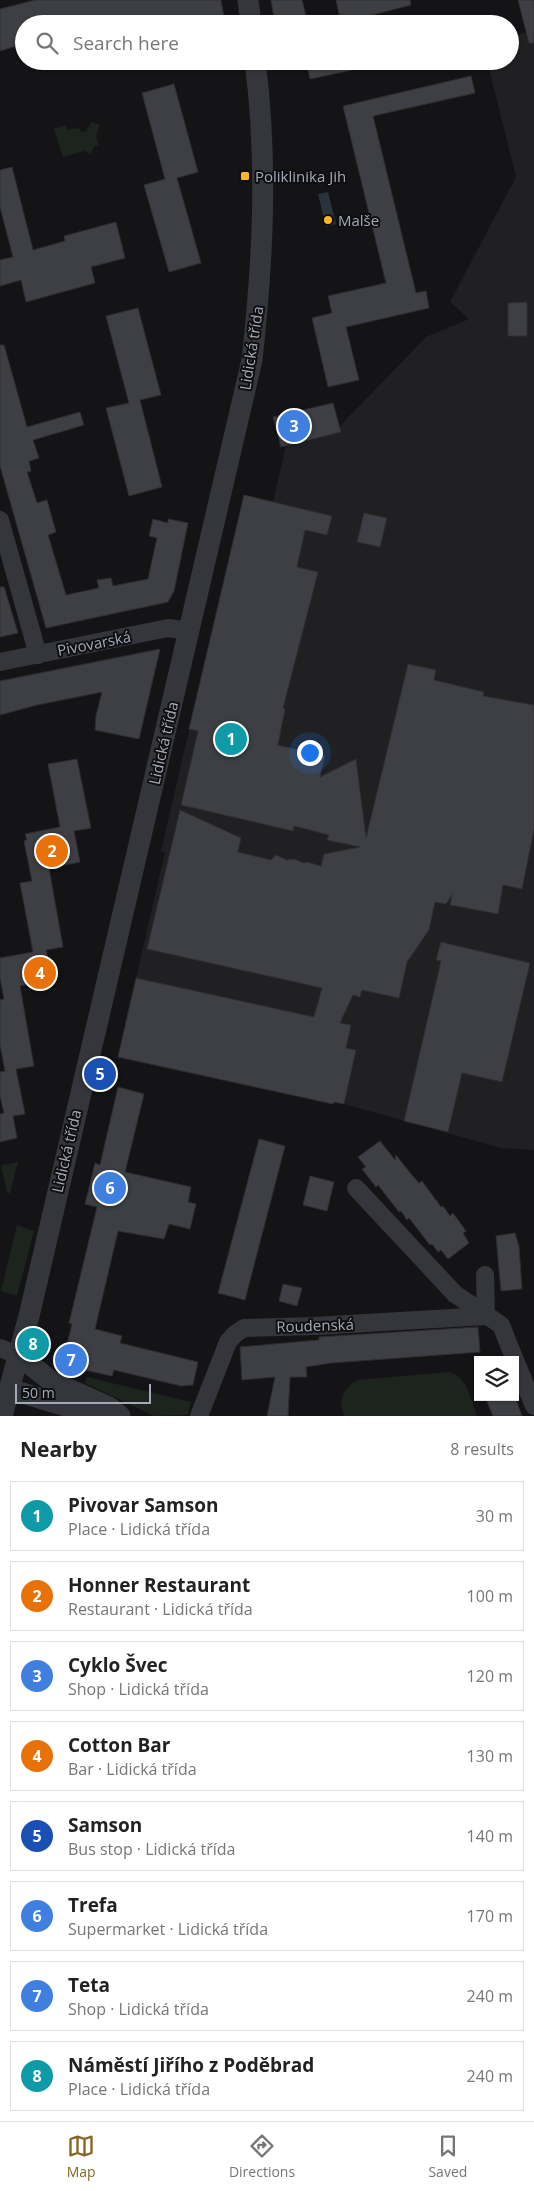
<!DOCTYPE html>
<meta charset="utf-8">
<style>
:root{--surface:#fff;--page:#f6f6f6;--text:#222;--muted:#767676;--line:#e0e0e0;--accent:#856522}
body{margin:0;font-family:"Open Sans",sans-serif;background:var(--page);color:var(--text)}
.controls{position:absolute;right:15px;bottom:15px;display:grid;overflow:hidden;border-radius:0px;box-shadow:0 1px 4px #0004}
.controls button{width:45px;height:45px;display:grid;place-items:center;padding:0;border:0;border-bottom:1px solid var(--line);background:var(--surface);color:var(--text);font:25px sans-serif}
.scale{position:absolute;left:15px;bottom:12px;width:136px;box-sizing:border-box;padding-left:5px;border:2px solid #a4aab8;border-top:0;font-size:14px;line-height:18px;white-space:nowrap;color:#a4aab8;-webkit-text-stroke:4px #0f0f11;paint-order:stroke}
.you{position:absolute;left:309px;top:752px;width:18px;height:18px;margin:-12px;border:4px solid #fff;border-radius:50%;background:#1a73e8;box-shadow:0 0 0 8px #1a73e833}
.badge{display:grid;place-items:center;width:32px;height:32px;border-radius:50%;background:var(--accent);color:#fff;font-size:16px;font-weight:700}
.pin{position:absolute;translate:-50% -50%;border:2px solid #fff;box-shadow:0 1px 5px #0006}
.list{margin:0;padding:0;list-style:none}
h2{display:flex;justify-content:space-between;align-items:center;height:65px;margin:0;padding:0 20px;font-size:21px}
h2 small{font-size:16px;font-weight:400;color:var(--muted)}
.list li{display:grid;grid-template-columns:32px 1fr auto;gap:15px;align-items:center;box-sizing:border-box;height:70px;margin:0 10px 10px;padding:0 10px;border:1px solid var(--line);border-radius:0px}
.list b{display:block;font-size:19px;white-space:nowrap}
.list p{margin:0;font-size:16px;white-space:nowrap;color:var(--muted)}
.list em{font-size:16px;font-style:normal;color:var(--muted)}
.icon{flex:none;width:28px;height:28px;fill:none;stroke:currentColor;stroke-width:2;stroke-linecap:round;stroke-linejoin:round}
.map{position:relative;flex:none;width:534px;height:1416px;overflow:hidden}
.search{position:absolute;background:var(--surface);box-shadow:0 1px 4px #0004;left:15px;right:15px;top:15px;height:55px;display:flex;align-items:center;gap:12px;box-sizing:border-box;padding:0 18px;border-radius:28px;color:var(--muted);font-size:19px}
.sheet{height:705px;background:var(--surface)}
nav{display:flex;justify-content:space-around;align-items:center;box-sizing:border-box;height:70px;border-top:1px solid var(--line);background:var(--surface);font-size:14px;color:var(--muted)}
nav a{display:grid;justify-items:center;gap:2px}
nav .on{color:var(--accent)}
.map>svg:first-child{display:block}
.built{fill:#202023}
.green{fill:#1c241d}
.water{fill:#29333b}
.building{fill:#3e3f44;stroke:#2e2e32}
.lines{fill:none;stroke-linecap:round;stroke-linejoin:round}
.minor{stroke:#34363b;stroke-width:18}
.tertiary{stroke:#34363b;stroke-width:21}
.poi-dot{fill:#ffb623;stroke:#0f0f11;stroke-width:2}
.labels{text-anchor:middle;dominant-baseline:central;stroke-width:4;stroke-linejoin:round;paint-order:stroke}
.poi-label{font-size:15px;fill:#a4aab8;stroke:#0f0f11;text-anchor:start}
.street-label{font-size:15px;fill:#a4aab8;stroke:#0f0f11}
</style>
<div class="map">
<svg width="534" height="1416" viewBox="0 0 534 1416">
<rect width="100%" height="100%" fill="#141416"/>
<!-- built -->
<path class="built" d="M534 31V1150L501 1148 344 1104 334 1102 333 1104 118 1057 165 852 161 851 244 495 273 502 286 445 340 432 339 427 426 337 469 319 450 302 516 177 487 61H510V36Z"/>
<!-- green -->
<path class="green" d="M92 122 100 125 96 136 99 145 95 146 90 154 84 151 63 157 54 129 66 125 67 130 79 128 81 132 86 131Z
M18 1162 10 1193H7L1 1165Z
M17 1225 34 1231 17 1296 1 1291Z
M448 1372C467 1375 471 1400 477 1416H345C336 1401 344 1387 358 1380Z
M87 1377 191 1402 188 1415 154 1416 85 1383Z"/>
<!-- water -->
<path class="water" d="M328 192 336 224 326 227 318 194Z"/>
<!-- building -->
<path class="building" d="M35 0H221L225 24H105L104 20 90 24H24V41L15 44 16 46 0 51V9Z
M271 0H302L308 24H275Z
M336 0H410L411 5 341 23Z
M518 0H534V43H529Z
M306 61H361L362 68 310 79Z
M471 76 475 93 373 116 416 293 426 291 429 308 346 327 359 380 328 387 312 318 332 313 328 296 386 283 343 106Z
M174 84 198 172 177 178 201 263 169 272 144 185 165 179 142 93Z
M12 167 33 250 65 241 64 236 116 222 125 258 91 267 95 283 26 302 21 280 0 286V260L13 257 0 207V170Z
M527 302V336H508V303Z
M138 308 161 395 140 400 162 487 129 496 106 408 129 403 106 316Z
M0 345H4L27 427 80 412 84 425 33 440 39 458 29 461 31 471 27 472 37 503 47 500 56 532 48 535 66 595 99 588 97 580 111 578 113 586 148 579 157 538 149 536 153 519 168 523V519L188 523 174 591 168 602 46 628 0 466Z
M333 403 341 432 281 447 273 417Z
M244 495 332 516 327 535 305 530 297 567 318 572 283 708 285 709 278 745 325 756 320 777 356 759 366 838 408 664 436 670 434 680 484 692 483 696 534 705V829L522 889 503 885 498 914 450 905 452 895 446 904 435 902 429 930 407 962 399 998 362 990 360 997 353 995 340 1023 351 1025 346 1048 356 1050 344 1104 334 1102 333 1104 118 1057 136 978 314 1017 322 988 147 949 180 810 241 838 238 852 271 860 276 855 287 860 294 859 304 863 307 862 321 866 324 854 360 847 327 840 329 835 294 826 293 831 181 805 198 731 189 729Z
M364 513 387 518 380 547 357 542Z
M0 587H4L18 633 0 637Z
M160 649 139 739 95 730 96 716 102 692 37 705 0 715V681Z
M77 759 91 828 74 831 80 862 49 868 63 947 46 950 52 980 20 986 34 1066 16 1069 25 1114 13 1116 17 1138 0 1142V1114L4 1113 0 1096V1072L5 1071 0 1045V1000L4 999 0 978V958L33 952 20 883 32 881 24 841 27 840 25 834 60 827 48 764Z
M441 942 530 963 502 1082 462 1073 448 1132 404 1121 441 961 436 960Z
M118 1087 144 1094 125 1172 191 1187 188 1202 196 1204 190 1229 169 1224 164 1239 118 1231 95 1329 122 1336 120 1343 198 1362 193 1385 181 1386 114 1370 112 1376 62 1365 72 1324 69 1323 97 1207 85 1204 95 1163 100 1165Z
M259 1139 285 1146 245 1300 218 1293Z
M380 1141 395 1160 396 1155 411 1174 419 1183 422 1181 441 1207 443 1206 450 1216 453 1213 466 1231 463 1233 469 1243 448 1259 441 1250 438 1252 432 1244 430 1245 409 1218 407 1220 401 1211 399 1212 378 1185 376 1187 362 1169 366 1167 358 1157Z
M310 1176 334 1182 327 1211 303 1205Z
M515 1233 519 1246 522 1289 501 1291 496 1236Z
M283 1284 302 1288 297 1306 279 1301Z
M478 1327 480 1352 331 1363 306 1367 307 1377H290L288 1416H267L275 1377 242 1380 240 1347 319 1340V1337Z
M485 1397H515L522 1416H493Z"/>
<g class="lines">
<!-- minor -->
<path class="minor" d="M0 520 38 655
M0 662 168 628 189 631
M356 1188 455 1294 501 1325 515 1360
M485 1275 486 1316
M0 1348 18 1355
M515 1360 534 1406
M199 1416 228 1342 235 1334 244 1328 315 1326 486 1316"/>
<!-- tertiary -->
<path class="tertiary" d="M248 0 251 24
M18 1355 51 1381 109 1407 120 1416
M9 1389 99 1416
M2 1416 29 1316 252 360C263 261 268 161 255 61"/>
</g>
<!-- markers -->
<g class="poi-dot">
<rect x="240" y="171" width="10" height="10" rx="2.5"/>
<circle cx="328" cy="220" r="5"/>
</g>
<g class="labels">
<!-- poi labels -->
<g class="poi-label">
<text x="255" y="176">Poliklinika Jih</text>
<text x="338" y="220">Malše</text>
</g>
<!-- street labels -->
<g class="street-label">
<text transform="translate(251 348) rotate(-81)">Lidická třída</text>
<text transform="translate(94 643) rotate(-11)">Pivovarská</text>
<text transform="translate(163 743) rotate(-77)">Lidická třída</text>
<text transform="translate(66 1151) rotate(-77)">Lidická třída</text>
<text transform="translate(315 1325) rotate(-2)">Roudenská</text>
</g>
</g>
</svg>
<div class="controls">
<button><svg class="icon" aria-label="layers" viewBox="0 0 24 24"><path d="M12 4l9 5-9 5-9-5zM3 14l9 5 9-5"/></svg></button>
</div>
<div class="scale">50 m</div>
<div class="you"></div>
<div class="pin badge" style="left:231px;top:739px;background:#0f9aa8">1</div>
<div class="pin badge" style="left:52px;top:851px;background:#e8710a">2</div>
<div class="pin badge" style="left:294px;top:426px;background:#3f7fe0">3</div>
<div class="pin badge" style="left:40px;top:973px;background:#e8710a">4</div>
<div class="pin badge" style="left:100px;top:1074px;background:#1a4fb4">5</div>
<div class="pin badge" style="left:110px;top:1188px;background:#3f7fe0">6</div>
<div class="pin badge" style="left:71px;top:1360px;background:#3f7fe0">7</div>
<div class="pin badge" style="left:33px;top:1344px;background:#0f9aa8">8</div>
<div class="search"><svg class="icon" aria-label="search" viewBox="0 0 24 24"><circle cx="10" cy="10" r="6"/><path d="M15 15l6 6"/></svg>Search here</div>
</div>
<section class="sheet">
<h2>Nearby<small>8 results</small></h2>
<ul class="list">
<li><span class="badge" style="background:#0f9aa8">1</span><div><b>Pivovar Samson</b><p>Place · Lidická třída</p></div><em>30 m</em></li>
<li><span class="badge" style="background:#e8710a">2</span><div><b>Honner Restaurant</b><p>Restaurant · Lidická třída</p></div><em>100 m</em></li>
<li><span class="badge" style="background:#3f7fe0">3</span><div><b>Cyklo Švec</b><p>Shop · Lidická třída</p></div><em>120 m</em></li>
<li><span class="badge" style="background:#e8710a">4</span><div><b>Cotton Bar</b><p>Bar · Lidická třída</p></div><em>130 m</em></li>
<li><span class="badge" style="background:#1a4fb4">5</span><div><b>Samson</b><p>Bus stop · Lidická třída</p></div><em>140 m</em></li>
<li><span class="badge" style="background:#3f7fe0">6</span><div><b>Trefa</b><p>Supermarket · Lidická třída</p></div><em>170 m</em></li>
<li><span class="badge" style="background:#3f7fe0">7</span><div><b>Teta</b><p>Shop · Lidická třída</p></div><em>240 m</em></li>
<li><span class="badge" style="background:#0f9aa8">8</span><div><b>Náměstí Jiřího z Poděbrad</b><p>Place · Lidická třída</p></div><em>240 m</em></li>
</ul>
</section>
<nav>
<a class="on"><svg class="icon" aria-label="map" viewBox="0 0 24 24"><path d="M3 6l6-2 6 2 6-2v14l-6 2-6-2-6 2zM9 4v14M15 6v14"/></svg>Map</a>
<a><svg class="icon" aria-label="directions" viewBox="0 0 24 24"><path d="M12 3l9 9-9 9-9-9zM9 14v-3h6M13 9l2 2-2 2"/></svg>Directions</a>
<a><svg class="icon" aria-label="saved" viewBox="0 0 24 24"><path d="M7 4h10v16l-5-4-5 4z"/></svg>Saved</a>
</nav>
